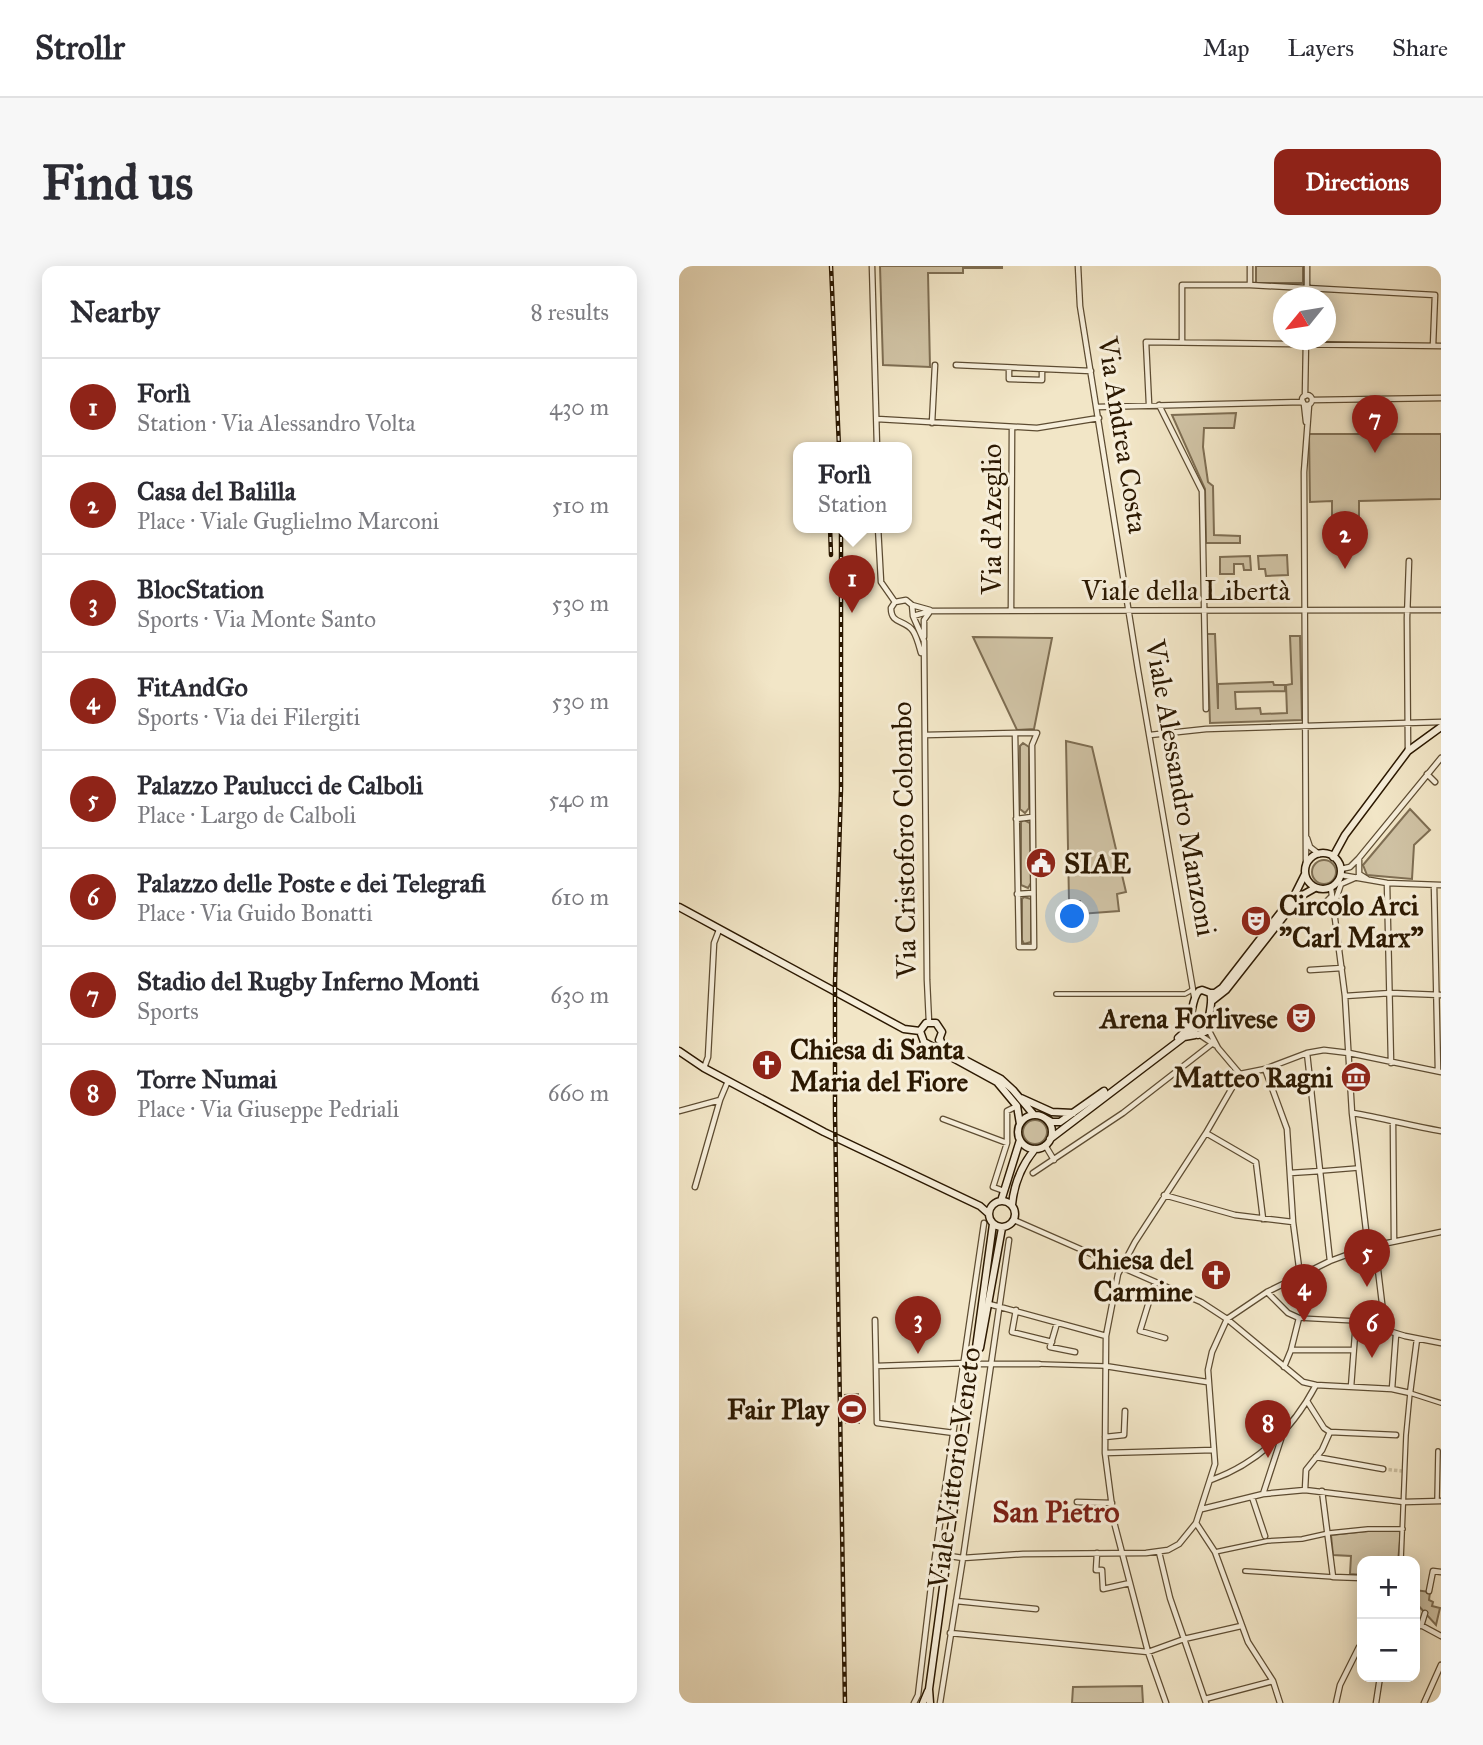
<!DOCTYPE html>
<meta charset="utf-8">
<style>
:root{--surface:#fff;--page:#f7f7f7;--text:#2b2b33;--muted:#7c7c81;--line:#e1e1e2;--accent:#8f2418}
body{margin:0;font-family:"IM FELL Great Primer",serif;background:var(--page);color:var(--text)}
.controls{position:absolute;right:21px;bottom:21px;display:grid;overflow:hidden;border-radius:14px;box-shadow:0 4px 18px #0003}
.controls button{width:63px;height:63px;display:grid;place-items:center;padding:0;border:0;border-bottom:2px solid var(--line);background:var(--surface);color:var(--text);font:35px sans-serif}
.compass{position:absolute;left:594px;top:21px;width:63px;height:63px;border-radius:50%;background:var(--surface);box-shadow:0 4px 18px #0003;rotate:240deg}
.you{position:absolute;left:394px;top:651px;width:24px;height:24px;margin:-18px;border:5px solid #fff;border-radius:50%;background:#1a73e8;box-shadow:0 0 0 10px #1a73e833}
.badge{display:grid;place-items:center;width:46px;height:46px;border-radius:50%;background:var(--accent);color:#fff;font-size:23px;font-weight:700}
.pin{position:absolute;translate:-50% -58px;filter:drop-shadow(0 2px 4px #0008)}
.pin::after{content:'';position:absolute;top:37px;width:24px;height:21px;background:inherit;clip-path:polygon(0 0,100% 0,50% 100%)}
.popup{position:absolute;left:114px;top:176px;width:119px;height:91px;box-sizing:border-box;display:grid;place-content:center;border-radius:14px;background:var(--surface);filter:drop-shadow(0 2px 5px #0005);font-size:23px;white-space:nowrap;color:var(--muted)}
.popup b{font-size:26px;color:var(--text)}
.popup::after{content:'';position:absolute;left:50%;top:100%;margin-left:-14px;border:14px solid transparent;border-top-color:var(--surface)}
.list{margin:0;padding:0;list-style:none}
h2{display:flex;justify-content:space-between;align-items:center;height:91px;margin:0;padding:0 28px;font-size:30px}
h2 small{font-size:23px;font-weight:400;color:var(--muted)}
.list li{display:grid;grid-template-columns:46px 1fr auto;gap:21px;align-items:center;box-sizing:border-box;height:98px;padding:0 28px;border-top:2px solid var(--line)}
.list b{display:block;font-size:26px;white-space:nowrap}
.list p{margin:0;font-size:23px;white-space:nowrap;color:var(--muted)}
.list em{font-size:23px;font-style:normal;color:var(--muted)}
.map{position:relative;flex:none;width:762px;height:1437px;overflow:hidden;border-radius:14px}
header{display:flex;align-items:center;gap:42px;box-sizing:border-box;height:98px;padding:0 35px;background:var(--surface);border-bottom:2px solid var(--line)}
header strong{font-size:33px}
nav{display:flex;gap:38px;margin-inline-start:auto;font-size:24px}
.intro{display:flex;align-items:center;justify-content:space-between;box-sizing:border-box;height:168px;padding:0 42px}
h1{margin:0;font-size:49px}
.button{padding:18px 32px;border-radius:14px;background:var(--accent);color:#fff;font-size:24px;font-weight:700}
main{display:flex;gap:42px;padding:0 42px}
aside{flex:1;background:var(--surface);border-radius:14px;box-shadow:0 4px 18px #0003}
.map>svg:first-child{display:block}
.green{fill:#d0c3a5;stroke:#7e6e53;stroke-width:2}
.lines{fill:none;stroke-linecap:round;stroke-linejoin:round}
.pedestrian-tunnel{stroke:#cabd9f;stroke-width:3.5;stroke-dasharray:3.5 2;stroke-linecap:butt}
.pedestrian-casing{stroke:#5d4c32;stroke-width:6}
.minor-casing{stroke:#5d4c32;stroke-width:7}
.secondary-casing{stroke:#2b1801;stroke-width:9}
.pedestrian{stroke:#f7efdb;stroke-width:3.5}
.minor{stroke:#f7efdb;stroke-width:4.5}
.secondary{stroke:#f7efdb;stroke-width:6}
.rail-casing{stroke:#2b1801;stroke-width:4.5}
.rail{stroke:#f7efdb;stroke-width:2;stroke-dasharray:5;stroke-linecap:butt}
.labels{text-anchor:middle;dominant-baseline:central;stroke-width:6;stroke-linejoin:round;paint-order:stroke}
.street-label{font-size:28px;fill:#2b1801;stroke:#f7efdb}
.poi-label{font-size:28px;font-weight:bold;fill:#2b1801;stroke:#f7efdb;text-anchor:end}
.neighbourhood-label{font-size:30px;font-weight:bold;fill:#7a1f14;stroke:#f7efdb}
</style>
<header>
<strong>Strollr</strong>
<nav><a>Map</a><a>Layers</a><a>Share</a></nav>
</header>
<div class="intro"><h1>Find us</h1><a class="button">Directions</a></div>
<main>
<aside>
<h2>Nearby<small>8 results</small></h2>
<ul class="list">
<li><span class="badge">1</span><div><b>Forlì</b><p>Station · Via Alessandro Volta</p></div><em>430 m</em></li>
<li><span class="badge">2</span><div><b>Casa del Balilla</b><p>Place · Viale Guglielmo Marconi</p></div><em>510 m</em></li>
<li><span class="badge">3</span><div><b>BlocStation</b><p>Sports · Via Monte Santo</p></div><em>530 m</em></li>
<li><span class="badge">4</span><div><b>FitAndGo</b><p>Sports · Via dei Filergiti</p></div><em>530 m</em></li>
<li><span class="badge">5</span><div><b>Palazzo Paulucci de Calboli</b><p>Place · Largo de Calboli</p></div><em>540 m</em></li>
<li><span class="badge">6</span><div><b>Palazzo delle Poste e dei Telegrafi</b><p>Place · Via Guido Bonatti</p></div><em>610 m</em></li>
<li><span class="badge">7</span><div><b>Stadio del Rugby Inferno Monti</b><p>Sports</p></div><em>630 m</em></li>
<li><span class="badge">8</span><div><b>Torre Numai</b><p>Place · Via Giuseppe Pedriali</p></div><em>660 m</em></li>
</ul>
</aside>
<div class="map">
<svg width="762" height="1437" viewBox="0 0 762 1437">
<rect width="100%" height="100%" fill="#f2e6c7"/>
<filter id="stains"><feTurbulence type="fractalNoise" baseFrequency=".00286" numOctaves="4"/><feColorMatrix values="0 0 0 0 .2 0 0 0 0 .09 0 0 0 0 .02 0 0 0 .5 -.17"/></filter>
<radialGradient id="worn" r=".72"><stop offset=".6" stop-color="#630" stop-opacity="0"/><stop offset="1" stop-color="#630" stop-opacity=".3"/></radialGradient>
<!-- green -->
<path class="green" d="M201 0H323V2H284V7H249L251 101 204 99Z
M577 0H624V17H577Z
M557 147 555 162H525L524 181 529 216 534 220 535 269 561 270V277H527L526 223 493 149Z
M630 168H762V233L680 235V259H653V235L631 236Z
M608 289 609 309 587 310 586 303H580L579 290Z
M571 290 572 304H565L564 298H555V308H541V291Z
M528 368H536L539 443V418L594 416 595 419H606V425L556 426 557 443 581 442 582 448 608 447 607 419 613 418 611 370H621L623 454 531 457Z
M294 371 373 372 355 463 338 464Z
M387 475 413 481 447 626 438 628 440 645 401 648V635H390Z
M344 477 350 481V542L346 547 341 543V480Z
M731 543 751 564 735 579 733 613 688 609 684 599Z
M345 554 351 557 352 617 349 622 342 619V556Z
M633 606a12 12 0 1 1 24 0a12 12 0 1 1-24 0Z
M345 631 352 633V676L345 678 343 674V633Z
M344 866a12 12 0 1 1 24 0a12 12 0 1 1-24 0Z
M179 1128 180 1157H167L166 1129Z
M689 1265H722L719 1295H683V1309L671 1308 672 1290 654 1289 652 1269Z
M736 1324 751 1326 750 1334 754 1336 753 1340 761 1342 757 1359 736 1336Z
M463 1420 464 1437H393L394 1421Z"/>
<g class="lines">
<!-- pedestrian-tunnel -->
<path class="pedestrian-tunnel" d="M704 1203 723 1205"/>
<!-- pedestrian casing -->
<g class="pedestrian-casing">
<path id="pedestrian" d="M377 728H506L513 724
M642 905 679 902
M620 1052 677 1055
M360 1098 426 1100
M758 1235 759 1185
M536 1286 588 1275 623 1273 650 1267 689 1263H724
M722 1295 727 1169 731 1127 762 1137
M566 1305 654 1311"/>
</g>
<!-- minor casing -->
<g class="minor-casing">
<path id="minor" d="M193 0 198 181
M399 0 401 40 459 404 515 730
M628 0V32
M571 19V0
M503 75V19H571L756 29 754 80
M277 99 412 105
M330 102V113L363 114V104
M623 134a5 5 0 1 1 10 0a5 5 0 1 1-10 0Z
M626 130 627 74
M633 134 762 132
M470 138 467 76 762 80
M625 138 627 156
M480 139 523 225 527 443
M418 141 624 136
M198 153 358 162 420 152
M253 157 256 99
M199 261 202 316 216 336
M216 336 227 334 233 339 234 350 245 375 248 714 250 756
M216 336 212 342C212 359 226 353 234 365 238 371 240 380 242 387
M233 339 251 344
M332 345 333 161
M234 350 252 345 762 344
M245 371V354L250 347
M336 467H358L353 479 355 681H340Z
M246 469 336 467
M471 469 527 463 762 456
M729 485 728 352 730 295
M748 508 756 516
M337 553 353 551
M628 572 631 581 640 588
M627 598 625 206 630 139
M662 603 671 601 679 593
M662 609 708 617 762 619
M688 613 680 608V592L762 492
M708 617 712 797
M755 619 759 805
M652 622 666 730 673 847 689 981
M338 628 354 627
M656 636 662 618 678 611
M645 638 653 630
M631 704 663 702
M666 730 712 727 762 729
M529 763 539 782 561 808
M521 769 536 779
M628 787 651 995
M25 802 29 791 35 677 40 664
M586 803 608 863 614 956 621 1009
M561 808 586 803 628 787 645 784 670 787 762 806
M0 845 41 834
M674 847C704 852 732 860 762 865
M264 853 328 877
M714 857 715 975
M527 867 577 896 584 953
M366 879 375 894
M354 907 444 847 534 777
M611 907 642 905
M16 921 41 834 49 815
M325 925 314 921 328 877V845L338 840
M485 929 556 949 614 956
M335 954 522 1036 548 1053 624 1116 637 1119 713 1123
M696 979 706 1062
M476 1016 461 1065 486 1072
M588 1026 609 1047 620 1052 612 1084 605 1101
M310 1038 427 1070
M337 1044 333 1066 373 1076
M196 1054 197 1100 288 1097
M378 1057 371 1081 396 1086
M717 1068 713 1123 731 1127 738 1073
M612 1084H674
M298 1098H360
M197 1100 198 1157 275 1167
M426 1100 528 1116
M672 1121 677 1055 726 1070 762 1077
M628 1135 645 1162 651 1166 717 1169
M426 1171 445 1169 446 1145
M426 1187 535 1184
M637 1191 704 1203
M532 1214C580 1197 613 1164 637 1119
M626 1224 627 1204 643 1184 651 1166
M643 1225 654 1311 683 1312
M584 1228 604 1167
M573 1231 586 1270
M398 1236 433 1237
M523 1243 584 1228 626 1224 725 1236 762 1235
M517 1257 536 1286 569 1376 594 1415 601 1437
M480 1286 491 1332 527 1437
M418 1287 417 1304H423L424 1323 451 1317
M257 1288 284 1292 344 1288 467 1287 489 1284 500 1278 517 1257 536 1198 529 1104 533 1086 548 1053 588 1026 651 995 689 981 762 966
M750 1325 754 1305 762 1306
M277 1335 357 1343
M736 1356 762 1370
M742 1360 746 1347
M271 1367 469 1386 505 1373 562 1360
M526 1433 594 1415
M235 1437 239 1429 253 1312 305 957
M261 1437 284 1292 330 974
M487 1437 469 1386 435 1256 426 1187 427 1070 439 1008 456 976 527 867 561 808
M657 1437 661 1419 680 1381 683 1382
M697 1437 701 1411
M745 1437 762 1399"/>
</g>
<!-- secondary casing -->
<g class="secondary-casing">
<path id="secondary" d="M626 605a18 18 0 1 1 36 0a18 18 0 1 1-36 0Z
M654 591 666 569 729 485 762 461
M0 641 225 763 241 765
M523 724 531 727C535 735 528 754 528 765L519 769 511 765C510 757 514 730 520 725Z
M531 727H536L543 722 616 628 626 608
M533 735 547 724 620 631 636 622
M241 765 245 776 318 816 338 840 341 858
M241 765 247 757H257L263 766 260 774
M499 772 510 762
M261 773 264 781 269 785 322 813 334 824 355 849
M0 785 25 802 145 866 301 940 310 948
M342 832 373 846 394 847
M339 866a17 17 0 1 1 34 0a17 17 0 1 1-34 0Z
M364 851 373 856H381L425 825
M371 873 505 771 516 769
M310 948a13 13 0 1 1 26 0a13 13 0 1 1-26 0Z
M322 935 341 874
M333 939C335 917 342 900 356 883
M301 1082 323 962
M244 1437 249 1425
M251 1437 250 1423 314 958"/>
</g>
<!-- pedestrian -->
<use href="#pedestrian" class="pedestrian"/>
<!-- minor -->
<use href="#minor" class="minor"/>
<!-- secondary -->
<use href="#secondary" class="secondary"/>
<!-- rail casing -->
<g class="rail-casing">
<path id="rail" d="M152 0 160 181
M151 261 152 289
M162 261V523L156 717V849L166 1437"/>
</g>
<!-- rail -->
<use href="#rail" class="rail"/>
</g>
<!-- icons -->
<defs>
<g id="civic-disc" transform="scale(1.575)"><circle r="9.5" fill="#8f2418" stroke="#f7efdb"/><path d="M-.6-6.5H3V-4.5H.6V-3L4-1V1h2V6H-6V1h2V-1L-.6-3ZM-1.2 2.5V6h2.4V2.5Z" fill="#fff"/></g>
<g id="theatre-disc" transform="scale(1.575)"><circle r="9.5" fill="#8f2418" stroke="#f7efdb"/><path d="M-5-5.5Q0-4 5-5.5V0Q5 5 0 6Q-5 5-5 0ZM-3.3-2.5H-1v1.5H-3.3ZM1-2.5H3.3v1.5H1ZM-2.8 1Q0 5.5 2.8 1Z" fill="#fff"/></g>
<g id="church-disc" transform="scale(1.575)"><circle r="9.5" fill="#8f2418" stroke="#f7efdb"/><path d="M-1.2-6h2.4v3.5h3.3v2.4h-3.3V6h-2.4V-.1h-3.3v-2.4h3.3Z" fill="#fff"/></g>
<g id="museum-disc" transform="scale(1.575)"><circle r="9.5" fill="#8f2418" stroke="#f7efdb"/><path d="M0-6L6-3V-2H-6V-3ZM-5-1h2V3h-2ZM-1-1h2V3h-2ZM3-1h2V3H3ZM-6 4H6V6H-6Z" fill="#fff"/></g>
<g id="stadium-disc" transform="scale(1.575)"><circle r="9.5" fill="#8f2418" stroke="#f7efdb"/><path d="M0-5a6.5 5 0 1 0 0 10a6.5 5 0 1 0 0-10ZM-3.5-1.8h7v3.6h-7Z" fill="#fff"/></g>
</defs>
<g fill-rule="evenodd">
<use href="#civic-disc" x="362" y="597"/>
<use href="#theatre-disc" x="577" y="655"/>
<use href="#theatre-disc" x="622" y="752"/>
<use href="#church-disc" x="88" y="799"/>
<use href="#museum-disc" x="677" y="811"/>
<use href="#church-disc" x="537" y="1009"/>
<use href="#stadium-disc" x="173" y="1143"/>
</g>
<g class="labels">
<!-- street labels -->
<g class="street-label">
<text transform="translate(444 169) rotate(81)">Via Andrea Costa</text>
<text transform="translate(312 253) rotate(-90)">Via d'Azeglio</text>
<text x="507" y="324">Viale della Libertà</text>
<text transform="translate(502 522) rotate(80)">Viale Alessandro Manzoni</text>
<text transform="translate(225 574) rotate(-91)">Via Cristoforo Colombo</text>
<text transform="translate(275 1202) rotate(-82)">Viale Vittorio Veneto</text>
</g>
<!-- poi labels -->
<g class="poi-label">
<text x="385" y="597" text-anchor="start">SIAE</text>
<text x="600" y="639" text-anchor="start">Circolo Arci<tspan x="600" dy="32">"Carl Marx"</tspan></text>
<text x="599" y="752">Arena Forlivese</text>
<text x="111" y="783" text-anchor="start">Chiesa di Santa<tspan x="111" dy="32">Maria del Fiore</tspan></text>
<text x="654" y="811">Matteo Ragni</text>
<text x="514" y="993">Chiesa del<tspan x="514" dy="32">Carmine</tspan></text>
<text x="150" y="1143">Fair Play</text>
</g>
<!-- neighbourhood labels -->
<g class="neighbourhood-label">
<text x="377" y="1246">San Pietro</text>
</g>
</g>
<rect width="100%" height="100%" filter="url(#stains)"/>
<rect width="100%" height="100%" fill="url(#worn)"/>
</svg>
<div class="controls">
<button>+</button>
<button>−</button>
</div>
<svg class="compass" viewBox="-18 -18 36 36"><path d="M0-13l5 13h-10z" fill="#e53935"/><path d="M0 13l5-13h-10z" fill="#7c7c81"/></svg>
<div class="you"></div>
<div class="pin badge" style="left:173px;top:347px">1</div>
<div class="popup"><b>Forlì</b>Station</div>
<div class="pin badge" style="left:666px;top:303px">2</div>
<div class="pin badge" style="left:239px;top:1088px">3</div>
<div class="pin badge" style="left:625px;top:1056px">4</div>
<div class="pin badge" style="left:688px;top:1021px">5</div>
<div class="pin badge" style="left:693px;top:1092px">6</div>
<div class="pin badge" style="left:696px;top:187px">7</div>
<div class="pin badge" style="left:589px;top:1192px">8</div>
</div>
</main>
